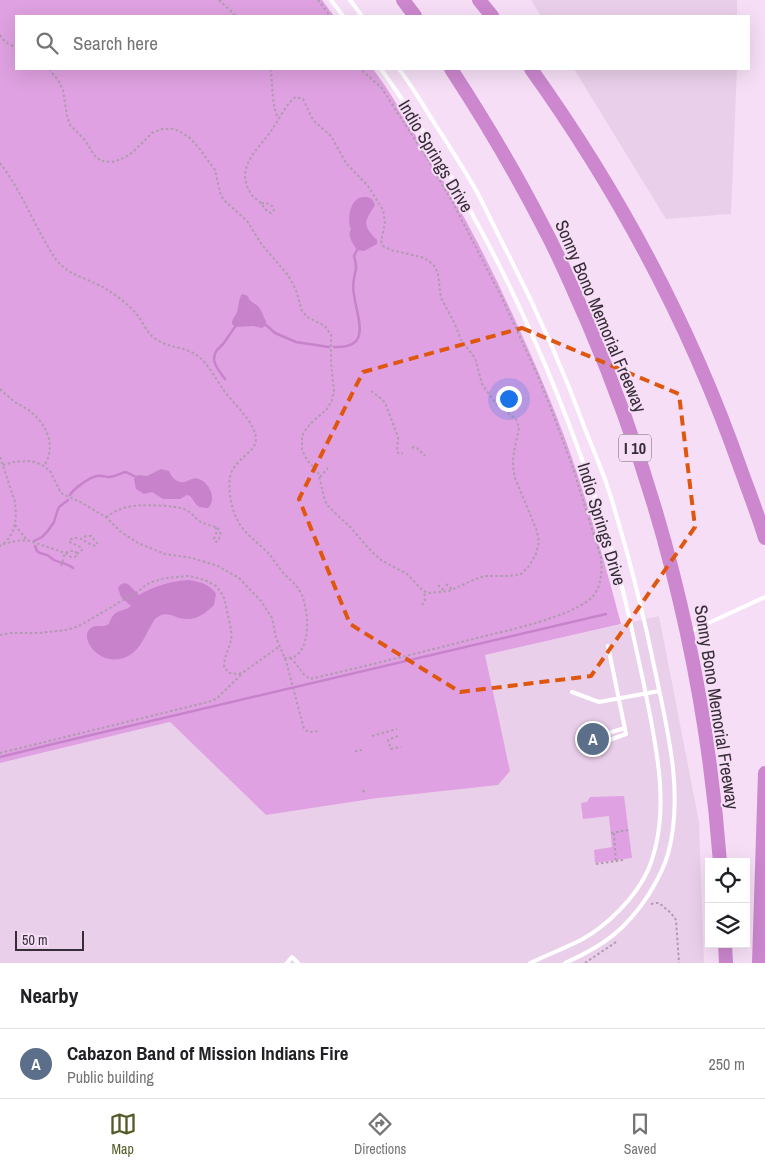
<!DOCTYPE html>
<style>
:root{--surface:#fff;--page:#f6f6f6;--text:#202124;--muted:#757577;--line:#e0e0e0;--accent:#545b29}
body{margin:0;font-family:"Archivo Narrow",sans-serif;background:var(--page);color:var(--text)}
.controls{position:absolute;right:15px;bottom:15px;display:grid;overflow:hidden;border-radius:0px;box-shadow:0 5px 20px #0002}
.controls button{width:45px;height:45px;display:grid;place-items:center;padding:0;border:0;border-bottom:1px solid var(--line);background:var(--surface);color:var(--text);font:25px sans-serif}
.scale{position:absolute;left:15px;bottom:12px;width:69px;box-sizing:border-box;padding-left:5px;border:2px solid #362d36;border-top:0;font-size:14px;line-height:18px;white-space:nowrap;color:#362d36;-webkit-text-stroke:4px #f6dff6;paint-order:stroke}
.you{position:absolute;left:508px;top:398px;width:18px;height:18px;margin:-12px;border:4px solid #fff;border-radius:50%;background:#1a73e8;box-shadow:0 0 0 8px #1a73e833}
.badge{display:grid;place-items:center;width:32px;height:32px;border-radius:50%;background:var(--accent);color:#fff;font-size:16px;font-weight:700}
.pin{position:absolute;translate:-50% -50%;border:2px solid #fff;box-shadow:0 1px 5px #0006}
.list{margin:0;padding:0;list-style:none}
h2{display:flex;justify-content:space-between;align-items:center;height:65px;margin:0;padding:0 20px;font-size:21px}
h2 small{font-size:16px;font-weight:400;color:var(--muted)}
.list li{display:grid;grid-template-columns:32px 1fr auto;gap:15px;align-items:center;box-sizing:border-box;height:70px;padding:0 20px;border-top:1px solid var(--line)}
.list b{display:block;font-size:19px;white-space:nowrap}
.list p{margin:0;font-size:16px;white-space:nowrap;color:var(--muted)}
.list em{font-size:16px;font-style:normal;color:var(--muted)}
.icon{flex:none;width:28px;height:28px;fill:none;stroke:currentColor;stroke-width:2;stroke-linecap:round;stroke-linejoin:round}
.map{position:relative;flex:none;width:765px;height:963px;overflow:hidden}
.search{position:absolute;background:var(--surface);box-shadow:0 5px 20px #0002;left:15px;right:15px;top:15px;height:55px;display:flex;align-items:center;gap:12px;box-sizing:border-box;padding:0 18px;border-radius:0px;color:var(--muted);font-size:19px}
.sheet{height:135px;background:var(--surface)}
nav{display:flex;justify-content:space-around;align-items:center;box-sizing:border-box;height:70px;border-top:1px solid var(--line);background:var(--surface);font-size:14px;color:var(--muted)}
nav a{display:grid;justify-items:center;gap:2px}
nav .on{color:var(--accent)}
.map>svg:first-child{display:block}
.built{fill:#eacfea}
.green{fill:#dfa1e1}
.water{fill:#c882cb}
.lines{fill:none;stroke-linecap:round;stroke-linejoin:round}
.stream{stroke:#c882cb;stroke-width:2.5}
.path{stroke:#ae9cae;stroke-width:2;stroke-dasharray:2.5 2.5;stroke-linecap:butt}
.lane{stroke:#fff;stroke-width:4}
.highway{stroke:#cc87ce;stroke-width:14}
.marked{fill:none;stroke:#df570e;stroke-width:4;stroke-dasharray:10 6;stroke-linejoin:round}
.labels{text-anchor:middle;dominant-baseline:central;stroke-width:4;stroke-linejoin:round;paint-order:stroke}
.shield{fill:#f6dff6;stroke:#706270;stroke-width:1}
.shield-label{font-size:16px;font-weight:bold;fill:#362d36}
.street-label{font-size:18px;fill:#362d36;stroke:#f6dff6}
</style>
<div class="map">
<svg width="765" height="963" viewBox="0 0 765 963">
<rect width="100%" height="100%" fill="#f6dff6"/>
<!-- built -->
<path class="built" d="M531 0H737V16H541Z
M574 69H737L731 214 666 219Z
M659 616 699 822 704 963H0V763L170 722 266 815 378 798 510 771 484 655Z"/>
<!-- green -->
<path class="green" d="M0 0H322L334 16H16V69H373C389 90 402 113 416 136 454 195 487 258 516 322 539 372 561 423 578 476 594 525 608 574 621 624L485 655 510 771 498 785 378 798 266 815 170 722 0 763Z
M624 796 632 858 595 863 594 850 612 847 609 816 583 819 581 803 587 802 590 797Z"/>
<!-- water -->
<path class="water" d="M367 197 372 199 375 205C364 222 362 225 377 240V244L364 251 357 250C353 244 347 236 351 229 347 221 349 203 359 198 360 197 365 197 367 197Z
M242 294 248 296C250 304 256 302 260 309 263 313 263 317 266 321V325L262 328 253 326 235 327 232 324C232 318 235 317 237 312 239 305 238 300 242 294Z
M161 469 169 471C171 476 175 481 180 482 187 484 192 476 199 479 210 483 217 500 208 508 195 508 197 504 190 496L187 495 180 499H163L152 492 144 494 136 489 134 479 138 475 147 476Z
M189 580C200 582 210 584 216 594L214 605C206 613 197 620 185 619 173 618 167 609 155 619 148 629 143 644 134 652 105 675 76 638 91 628 95 624 103 628 109 624 114 608 122 613 131 606L121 597 118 588 120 585 124 583 128 584 139 595C154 586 172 581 189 580Z"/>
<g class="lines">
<!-- stream -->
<path class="stream" d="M266 325 275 333 296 342 329 347
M334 347C373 349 357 318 354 295 353 290 353 284 354 279 354 276 356 271 356 268 356 264 355 260 354 256L357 250
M225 379C219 371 209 360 217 350 219 348 221 346 223 344 227 339 231 332 235 327
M70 495C73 489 90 477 97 476 101 475 105 477 109 477 115 477 120 473 126 472L136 477
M34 541 42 537 47 532 54 522 57 512 59 507 68 500
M35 546C38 555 39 552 47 555 49 556 51 558 54 560 60 563 67 563 73 568
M0 757 53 744 606 614"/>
<!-- path -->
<path class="path" d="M219 0 236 16
M318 0 330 16
M0 35C3 41 9 45 16 47
M49 69 58 80 63 90 67 116 70 125 85 140 94 155 101 161 112 162 124 158 133 152 152 133 162 129H173L179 131 189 137 199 148 215 170 221 196 225 201 247 221 262 245 288 275 296 290 302 311 307 317 325 326 331 335V363L334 391 332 400 327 409 310 424 304 432 302 437V450L307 460 318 472 325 501 328 506 350 527 371 551 381 560 407 574 411 578 420 588 424 591 428 593 449 591 471 581 484 576H510L521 574 529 566 536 554 539 542 537 531 515 478C510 457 516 447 519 427L516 419 497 405 486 390 482 384 475 358 461 340 454 322 441 298 438 274 435 267 429 261 421 257 391 250 383 246 381 241 382 237 385 223 383 210 368 186 346 163 331 136 313 120 303 99 296 97C288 101 279 119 273 128 261 147 234 166 250 192 252 197 257 199 261 203 263 206 265 209 268 212L271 213 274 210 273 207 270 204 261 203
M271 69C272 81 272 110 279 119
M0 163C17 185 30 214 43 238 49 248 54 259 62 266 73 276 93 281 106 289 117 296 130 305 138 316 143 322 146 331 153 337 166 348 182 346 195 354 208 362 216 380 225 392 233 402 242 411 249 421 268 451 243 450 232 471 226 483 231 508 237 519 242 532 260 544 270 555 275 562 280 569 286 576 292 581 297 586 301 593 308 607 311 642 298 654 295 658 289 658 284 658
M0 389C5 394 10 398 15 402 21 406 27 408 32 413 48 426 56 447 44 466
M371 391 383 400 386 405 398 437 397 451 399 454 403 453
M412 448 414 447 417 448 425 456
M0 457 15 502C17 519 16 536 0 546
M3 465 14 462 28 461 35 462 44 466 50 471 61 493 82 503 106 517 121 532 138 543 165 554 192 558 218 566 239 578 261 601 272 618 276 638 286 661 304 729 309 732 319 731
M320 477 328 468
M106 517C112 513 119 509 127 507 139 504 172 505 184 509 191 512 194 517 199 521 206 525 214 525 220 530 221 535 220 539 216 542L214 539 217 531 215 526
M15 525 27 540
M3 544 16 541 27 540 65 553 71 557H75L77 554 75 551H71L65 553 61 566
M77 554 82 550V548L70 542 69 540C83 534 84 544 96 546L97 543 91 536H86L82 538
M446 584 453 590
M438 585 445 592
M422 605 425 601 424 591
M0 635 11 633H39L66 630 79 626 137 592 146 585 152 582 165 578 190 576 205 580 216 586 222 594 225 600C226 611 233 630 231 640 229 649 224 657 224 667L229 673 239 674 245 671 280 646
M290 658C299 665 299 672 310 679 366 666 422 652 477 638 505 631 577 616 594 595 602 584 602 570 601 558L573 468 550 406 537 374 501 296 453 203 428 160 381 87 360 69
M372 736 397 729
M398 736 388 740 391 749 401 747
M355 751 362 750
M0 753 208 702 216 699 243 673
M363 790 365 794
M611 833 628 830
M614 833 616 863
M596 864 623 860
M651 904 656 903H659L671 913 676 920 679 963
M585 963 616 942"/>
<!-- lane -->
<path class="lane" d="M331 0 343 16
M350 0 362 16
M381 69C487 217 563 386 615 560 626 599 634 640 643 680 655 741 673 811 648 870 636 897 607 926 581 940 565 948 547 955 530 963
M399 69C412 86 423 105 435 124 449 146 464 169 477 192 487 211 496 231 506 250 537 310 564 371 587 434 594 451 601 468 607 485 627 547 643 611 656 675 668 732 684 795 668 854 664 868 657 881 649 894 626 930 603 946 565 963
M689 632 765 597
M572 692 599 702 659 691
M602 735 625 728
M604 742 626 734 608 646
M287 963 292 957 298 963"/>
<!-- highway -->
<path class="highway" d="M403 0 415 16
M479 0 492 16
M451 69C485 121 517 175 545 230 561 260 574 292 588 323 661 494 706 676 720 862
M531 69C619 192 691 327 741 470 749 492 758 515 765 538
M725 944 726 963
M759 963 765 773"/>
</g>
<!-- marked area -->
<path class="marked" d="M522 328 679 394 695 527 591 676 460 692 350 624 299 499 363 372Z"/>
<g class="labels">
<!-- shield labels -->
<rect class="shield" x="619" y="434.5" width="32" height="27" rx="4"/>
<g class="shield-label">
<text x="635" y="448">I 10</text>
</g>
<!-- street labels -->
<g class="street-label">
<text transform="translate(436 156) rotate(59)">Indio Springs Drive</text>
<text transform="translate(601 316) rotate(67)">Sonny Bono Memorial Freeway</text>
<text transform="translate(602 524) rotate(73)">Indio Springs Drive</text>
<text transform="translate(717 707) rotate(81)">Sonny Bono Memorial Freeway</text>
</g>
</g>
</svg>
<div class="controls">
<button><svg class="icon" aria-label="locate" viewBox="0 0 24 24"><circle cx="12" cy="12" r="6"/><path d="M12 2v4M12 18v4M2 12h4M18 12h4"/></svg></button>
<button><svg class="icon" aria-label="layers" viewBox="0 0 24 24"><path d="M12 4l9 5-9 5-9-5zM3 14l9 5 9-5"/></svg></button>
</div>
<div class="scale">50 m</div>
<div class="you"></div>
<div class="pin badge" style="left:593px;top:739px;background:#5c6f8a">A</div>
<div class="search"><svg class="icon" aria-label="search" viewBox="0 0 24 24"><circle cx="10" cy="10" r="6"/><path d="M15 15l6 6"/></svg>Search here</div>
</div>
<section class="sheet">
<h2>Nearby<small></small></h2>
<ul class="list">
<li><span class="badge" style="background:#5c6f8a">A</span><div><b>Cabazon Band of Mission Indians Fire</b><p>Public building</p></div><em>250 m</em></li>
</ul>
</section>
<nav>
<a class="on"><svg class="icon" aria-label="map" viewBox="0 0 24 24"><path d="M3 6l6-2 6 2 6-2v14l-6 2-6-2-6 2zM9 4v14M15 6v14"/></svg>Map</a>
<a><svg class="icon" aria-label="directions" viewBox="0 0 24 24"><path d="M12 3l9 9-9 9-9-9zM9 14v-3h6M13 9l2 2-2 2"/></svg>Directions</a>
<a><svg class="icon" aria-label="saved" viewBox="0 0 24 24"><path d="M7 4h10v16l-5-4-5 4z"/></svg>Saved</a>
</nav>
